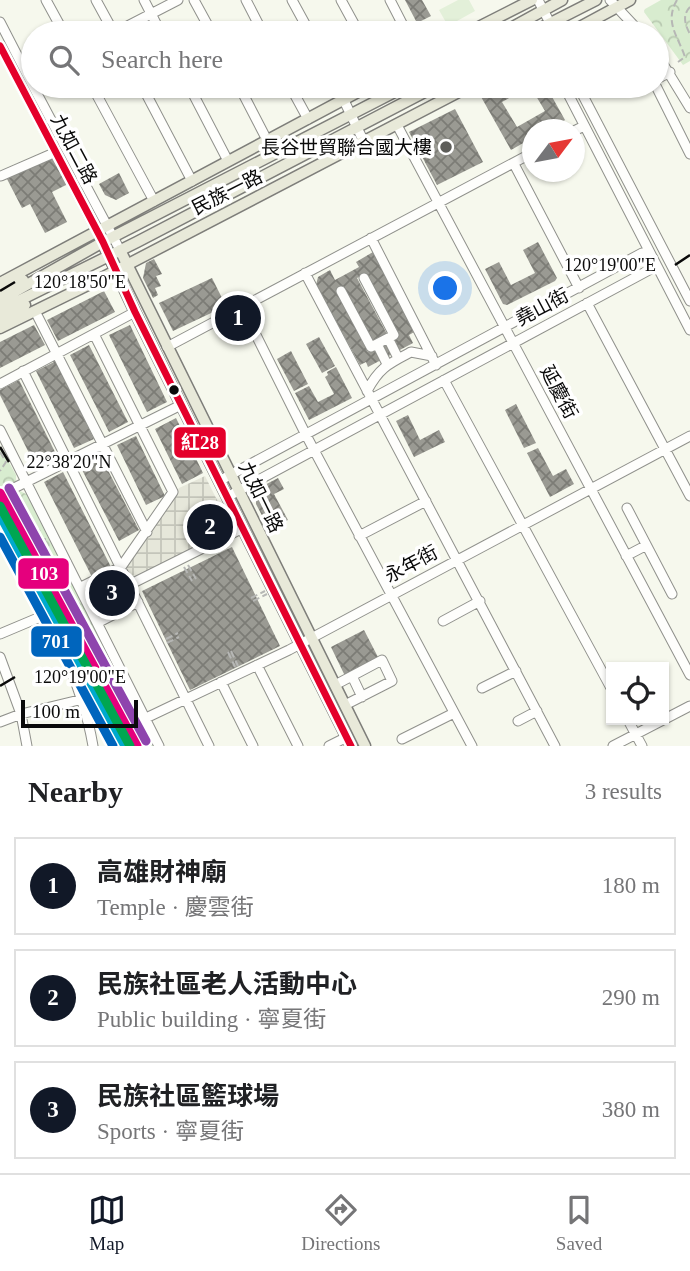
<!DOCTYPE html>
<meta charset="utf-8">
<style>
:root{--surface:#fff;--page:#f2f2f2;--text:#202124;--muted:#757577;--line:#e0e0e0;--accent:#111827}
body{margin:0;font-family:"Times New Roman","Noto Sans TC",serif;background:var(--page);color:var(--text)}
.controls{position:absolute;right:21px;bottom:21px;display:grid;overflow:hidden;border-radius:0px;box-shadow:0 2px 5px #0004}
.controls button{width:63px;height:63px;display:grid;place-items:center;padding:0;border:0;border-bottom:2px solid var(--line);background:var(--surface);color:var(--text);font:35px sans-serif}
.compass{position:absolute;left:522px;top:119px;width:63px;height:63px;border-radius:50%;background:var(--surface);box-shadow:0 2px 5px #0004;rotate:58deg}
.scale{position:absolute;left:21px;bottom:18px;width:117px;box-sizing:border-box;padding-left:7px;border:4px solid #0a0a0a;border-top:0;font-size:19px;line-height:24px;white-space:nowrap;color:#0a0a0a;-webkit-text-stroke:5px #fff;paint-order:stroke}
.you{position:absolute;left:446px;top:289px;width:24px;height:24px;margin:-18px;border:5px solid #fff;border-radius:50%;background:#1a73e8;box-shadow:0 0 0 10px #1a73e833}
.badge{display:grid;place-items:center;width:46px;height:46px;border-radius:50%;background:var(--accent);color:#fff;font-size:23px;font-weight:700}
.pin{position:absolute;translate:-50% -50%;border:4px solid #fff;box-shadow:0 2px 7px #0006}
.list{margin:0;padding:0;list-style:none}
h2{display:flex;justify-content:space-between;align-items:center;height:91px;margin:0;padding:0 28px;font-size:30px}
h2 small{font-size:23px;font-weight:400;color:var(--muted)}
.list li{display:grid;grid-template-columns:46px 1fr auto;gap:21px;align-items:center;box-sizing:border-box;height:98px;margin:0 14px 14px;padding:0 14px;border:2px solid var(--line);border-radius:0px}
.list b{display:block;font-size:26px;white-space:nowrap}
.list p{margin:0;font-size:23px;white-space:nowrap;color:var(--muted)}
.list em{font-size:23px;font-style:normal;color:var(--muted)}
.icon{flex:none;width:38px;height:38px;fill:none;stroke:currentColor;stroke-width:2;stroke-linecap:round;stroke-linejoin:round}
.map{position:relative;flex:none;width:690px;height:746px;overflow:hidden}
.search{position:absolute;background:var(--surface);box-shadow:0 2px 5px #0004;left:21px;right:21px;top:21px;height:77px;display:flex;align-items:center;gap:18px;box-sizing:border-box;padding:0 24px;border-radius:38px;color:var(--muted);font-size:26px}
.sheet{height:427px;background:var(--surface)}
nav{display:flex;justify-content:space-around;align-items:center;box-sizing:border-box;height:98px;border-top:2px solid var(--line);background:var(--surface);font-size:19px;color:var(--muted)}
nav a{display:grid;justify-items:center;gap:4px}
nav .on{color:var(--accent)}
.map>svg:first-child{display:block}
.park{fill:url(#park-crowns)}
.pitch{fill:#e3f0d9}
.plaza{fill:url(#plaza-grid)}
.building{fill:url(#building-cross-hatch);fill-rule:evenodd}
.lines{fill:none;stroke-linecap:round;stroke-linejoin:round}
.minor-casing{stroke:#90918c;stroke-width:11}
.major-casing{stroke:#7e7e7a;stroke-width:13}
.path{stroke:#b6b7b5;stroke-width:2;stroke-dasharray:7 3.5;stroke-linecap:butt}
.minor{stroke:#fefefc;stroke-width:9}
.major{stroke:#e8e9d9;stroke-width:10}
.bus-1-casing{stroke:#fff;stroke-width:12}
.bus-1{stroke:#e4002b;stroke-width:7}
.rail-1-casing{stroke:#fff;stroke-width:14}
.rail-2-casing{stroke:#fff;stroke-width:14}
.rail-3-casing{stroke:#fff;stroke-width:14}
.rail-4-casing{stroke:#fff;stroke-width:14}
.rail-5-casing{stroke:#fff;stroke-width:14}
.rail-1{stroke:#e5007d;stroke-width:9}
.rail-2{stroke:#00a9ce;stroke-width:9}
.rail-3{stroke:#8e44ad;stroke-width:9}
.rail-4{stroke:#0065bd;stroke-width:9}
.rail-5{stroke:#00a651;stroke-width:9}
.ticks{fill:none;stroke:#0a0a0a;stroke-width:2.5}
.poi-dot{fill:#5d5d59;stroke:#fff;stroke-width:2.5}
.bus-dot{fill:#0a0a0a;stroke:#fff;stroke-width:2.5}
.labels{text-anchor:middle;dominant-baseline:central;stroke-width:7;stroke-linejoin:round;paint-order:stroke}
.poi-label{font-size:19px;fill:#0a0a0a;stroke:#fff;text-anchor:end}
.street-label{font-size:19px;fill:#0a0a0a;stroke:#fff}
.ticks-label{font-size:18px;text-anchor:middle;fill:#0a0a0a;stroke:#fff;stroke-width:7;stroke-linejoin:round;paint-order:stroke}
.line-badge{stroke:#fff;stroke-width:2.5}
.badge-label{font-size:19px;text-anchor:middle;font-weight:bold;fill:#fff}
</style>
<div class="map">
<svg width="690" height="746" viewBox="0 0 690 746">
<defs>
<pattern id="park-crowns" width="20" height="18" patternUnits="userSpaceOnUse" patternTransform="scale(1.75)"><rect width="20" height="18" fill="#d8eccf"/><path d="M2 6a3 3 0 1 1 6 0M12 15a3 3 0 1 1 6 0" fill="none" stroke="#b8c9b0"/></pattern>
<pattern id="plaza-grid" width="8" height="8" patternUnits="userSpaceOnUse" patternTransform="scale(1.75)"><rect width="8" height="8" fill="#e6e7da"/><path d="M0 4h8M4 0v8" fill="none" stroke="#c4c5ba"/></pattern>
<pattern id="building-cross-hatch" width="8" height="8" patternUnits="userSpaceOnUse" patternTransform="scale(1.75)"><rect width="8" height="8" fill="#9a9a93"/><path d="M0 0l8 8M0 8l8-8" fill="none" stroke="#7c7c76"/></pattern>
</defs>
<rect width="100%" height="100%" fill="#f6f8ed"/>
<!-- park -->
<path class="park" d="M661 0H690V61L683 65 644 12 645 9Z
M0 446 16 475V481L0 490Z
M20 491 28 495 155 746H135L108 694 100 689H85L70 652 0 512 1 502Z"/>
<!-- pitch -->
<path class="pitch" d="M458 0H469L475 11 448 26 439 10Z
M120 570 135 601 105 616 90 585Z"/>
<!-- plaza -->
<path class="plaza" d="M205 476 230 526 229 531 136 576 130 575 125 567 179 488Z"/>
<!-- building -->
<path class="building" d="M405 0H422L431 16 417 23Z
M496 86H530L502 102 517 127 545 111 530 86H546L565 120 548 130H532V138L511 150 480 95Z
M455 109 483 162 437 185 409 132Z
M53 155 68 184 52 192 67 222 45 233 30 204 22 208 7 179Z
M119 173 129 193 116 200 105 195 99 184Z
M538 242 557 278 555 281 507 305 503 304 485 269 499 262 511 285 535 273 523 250Z
M373 252 416 331 409 335 413 343 368 367 366 362 360 365 316 285 318 277 330 270 335 280 359 267 356 262ZM365 274 397 336 368 352 336 290 343 286 372 342 387 334 357 278Z
M154 259 162 274 156 276 161 286 155 288 158 295 153 298 143 278 146 263Z
M212 278 226 306 173 331 159 303Z
M104 291 115 312 58 341 47 320Z
M34 325 45 345 0 368V342Z
M130 325 167 402 147 412 109 335Z
M319 337 335 366 322 373 306 344Z
M89 345 128 422 109 432 70 355Z
M291 351 308 384 294 391 277 359Z
M56 361 94 439 74 448 36 371Z
M336 367 352 398 309 420 295 393 309 386 318 402 334 394 325 377 328 375 327 372Z
M19 380 57 456 36 467 0 395V390Z
M516 404 536 443 524 448 505 410Z
M408 415 420 440 439 430 445 442 414 457 396 421Z
M176 418 203 473 182 484 155 429Z
M136 436 165 496 146 505 117 445Z
M538 448 553 476 566 469 574 484 550 497 527 453Z
M100 455 139 530 119 541 80 466Z
M63 472 111 567 92 577 44 482Z
M278 478 284 489 274 494 288 520 269 529 256 504V493L259 488Z
M212 519 217 529 208 533 203 523Z
M232 547 280 646 190 690 142 591Z
M364 630 379 659 345 676 331 647Z"/>
<g class="lines">
<!-- minor casing -->
<g class="minor-casing">
<path id="minor" d="M46 0 64 33
M96 0 114 33
M144 0 161 33
M194 0 212 33
M246 0 263 33
M292 0 310 33
M341 0 359 33
M390 0 407 33
M538 0 550 23 547 33
M610 0 641 33
M0 22 33 86
M114 33 178 0
M0 46 97 231
M657 54 690 108
M657 79 670 72
M33 86 120 250
M92 86 154 201
M142 86 192 181
M189 86 228 161
M239 86 267 140
M290 86 308 119
M337 86 364 142
M564 86 690 330
M578 86 690 301
M656 86 690 154
M397 125 690 675
M574 131 584 126
M514 164 579 288
M1 176 56 152
M371 238 436 365
M305 273 555 746
M341 291 371 347 394 335 364 278
M587 303 690 496
M242 307 306 435 472 746
M35 311 147 532
M388 338 398 358
M377 344 387 364
M167 347 532 153
M23 371 209 746
M444 380 611 688
M0 384 135 312
M367 391C379 368 388 364 411 352L432 356
M0 430 159 746
M219 481 642 253 649 254 653 258 651 269 227 497
M0 495 181 405
M627 508 672 594
M0 531C37 599 80 669 93 746
M359 536 426 501
M626 556 645 546
M129 585 243 528
M81 587 121 567 173 492 94 334
M443 621 480 601
M99 622 138 602
M0 634 45 615
M0 657 21 714 27 746
M257 665 298 746
M352 676 362 697
M221 682 253 746
M335 685 382 660 392 681 345 705
M482 688 516 671
M146 718 289 650 690 436
M628 720 642 746
M518 721 537 711
M0 722 21 714 104 694 107 695 133 746
M402 739 454 713
M329 746 347 737
M613 746 690 706"/>
</g>
<!-- major casing -->
<g class="major-casing">
<path id="major" d="M467 33 532 0
M502 33 562 0
M531 33 596 0
M569 33 630 0
M97 231 135 312 351 746
M120 250 365 746
M0 283 369 86
M0 291 23 280
M0 300 103 242 406 86
M0 310 137 242 436 86
M0 318 25 305
M0 328 94 282 470 86"/>
</g>
<!-- path -->
<path class="path" d="M677 0C664 22 678 36 685 57L678 62
M690 7C682 15 685 25 690 34
M0 452 6 462 0 471
M0 509 74 650 90 689
M40 530 27 542 46 539
M188 565 196 579
M184 567 192 581
M33 570 50 567 56 562
M251 598 265 591
M253 601 267 594
M63 623 82 612
M166 639 178 633
M167 643 179 637
M231 651 238 666
M228 652 235 667
M79 664 104 658
M124 698 123 706 126 713
M129 718 147 746"/>
<!-- minor -->
<use href="#minor" class="minor"/>
<!-- major -->
<use href="#major" class="major"/>
<!-- bus-1 casing -->
<g class="bus-1-casing">
<path id="bus-1" d="M0 46 103 242 135 312 351 746"/>
</g>
<!-- bus-1 -->
<use href="#bus-1" class="bus-1"/>
<!-- rail-1 casing -->
<g class="rail-1-casing">
<path id="rail-1" d="M0 493 137 746"/>
</g>
<!-- rail-2 casing -->
<g class="rail-2-casing">
<path id="rail-2" d="M0 515 125 746"/>
</g>
<!-- rail-3 casing -->
<g class="rail-3-casing">
<path id="rail-3" d="M9 488 146 741"/>
</g>
<!-- rail-4 casing -->
<g class="rail-4-casing">
<path id="rail-4" d="M0 537 113 746"/>
</g>
<!-- rail-5 casing -->
<g class="rail-5-casing">
<path id="rail-5" d="M0 506 130 746"/>
</g>
<!-- rail-1 -->
<use href="#rail-1" class="rail-1"/>
<!-- rail-2 -->
<use href="#rail-2" class="rail-2"/>
<!-- rail-3 -->
<use href="#rail-3" class="rail-3"/>
<!-- rail-4 -->
<use href="#rail-4" class="rail-4"/>
<!-- rail-5 -->
<use href="#rail-5" class="rail-5"/>
</g>
<!-- ticks -->
<path class="ticks" d="M675 265 690 255M0 291 15 282M0 447 9 462M0 686 15 677"/>
<!-- markers -->
<circle class="poi-dot" cx="446" cy="147" r="7"/>
<circle class="bus-dot" cx="174" cy="390" r="6"/>
<g class="labels">
<!-- poi labels -->
<g class="poi-label">
<text x="432" y="147">長谷世貿聯合國大樓</text>
</g>
<!-- street labels -->
<g class="street-label">
<text transform="translate(74 149) rotate(62)">九如二路</text>
<text transform="translate(227 192) rotate(-27)">民族一路</text>
<text transform="translate(542 307) rotate(-28)">堯山街</text>
<text transform="translate(559 392) rotate(62)">延慶街</text>
<text transform="translate(261 497) rotate(64)">九如一路</text>
<text transform="translate(411 564) rotate(-28)">永年街</text>
</g>
</g>
<g class="ticks-label">
<text x="610" y="271">120°19'00"E</text>
<text x="80" y="288">120°18'50"E</text>
<text x="69" y="468">22°38'20"N</text>
<text x="80" y="683">120°19'00"E</text>
</g>
<g class="line-badge">
<rect x="173" y="426" width="54" height="33" rx="7" fill="#e4002b"/>
<rect x="17" y="557" width="53" height="33" rx="7" fill="#e5007d"/>
<rect x="30" y="625" width="53" height="33" rx="7" fill="#0065bd"/>
</g>
<g class="badge-label">
<text x="200" y="449">紅28</text>
<text x="44" y="580">103</text>
<text x="56" y="648">701</text>
</g>
</svg>
<div class="controls">
<button><svg class="icon" aria-label="locate" viewBox="0 0 24 24"><circle cx="12" cy="12" r="6"/><path d="M12 2v4M12 18v4M2 12h4M18 12h4"/></svg></button>
</div>
<svg class="compass" viewBox="-18 -18 36 36"><path d="M0-13l5 13h-10z" fill="#e53935"/><path d="M0 13l5-13h-10z" fill="#757577"/></svg>
<div class="scale">100 m</div>
<div class="you"></div>
<div class="pin badge" style="left:238px;top:318px">1</div>
<div class="pin badge" style="left:210px;top:527px">2</div>
<div class="pin badge" style="left:112px;top:593px">3</div>
<div class="search"><svg class="icon" aria-label="search" viewBox="0 0 24 24"><circle cx="10" cy="10" r="6"/><path d="M15 15l6 6"/></svg>Search here</div>
</div>
<section class="sheet">
<h2>Nearby<small>3 results</small></h2>
<ul class="list">
<li><span class="badge">1</span><div><b>高雄財神廟</b><p>Temple · 慶雲街</p></div><em>180 m</em></li>
<li><span class="badge">2</span><div><b>民族社區老人活動中心</b><p>Public building · 寧夏街</p></div><em>290 m</em></li>
<li><span class="badge">3</span><div><b>民族社區籃球場</b><p>Sports · 寧夏街</p></div><em>380 m</em></li>
</ul>
</section>
<nav>
<a class="on"><svg class="icon" aria-label="map" viewBox="0 0 24 24"><path d="M3 6l6-2 6 2 6-2v14l-6 2-6-2-6 2zM9 4v14M15 6v14"/></svg>Map</a>
<a><svg class="icon" aria-label="directions" viewBox="0 0 24 24"><path d="M12 3l9 9-9 9-9-9zM9 14v-3h6M13 9l2 2-2 2"/></svg>Directions</a>
<a><svg class="icon" aria-label="saved" viewBox="0 0 24 24"><path d="M7 4h10v16l-5-4-5 4z"/></svg>Saved</a>
</nav>
